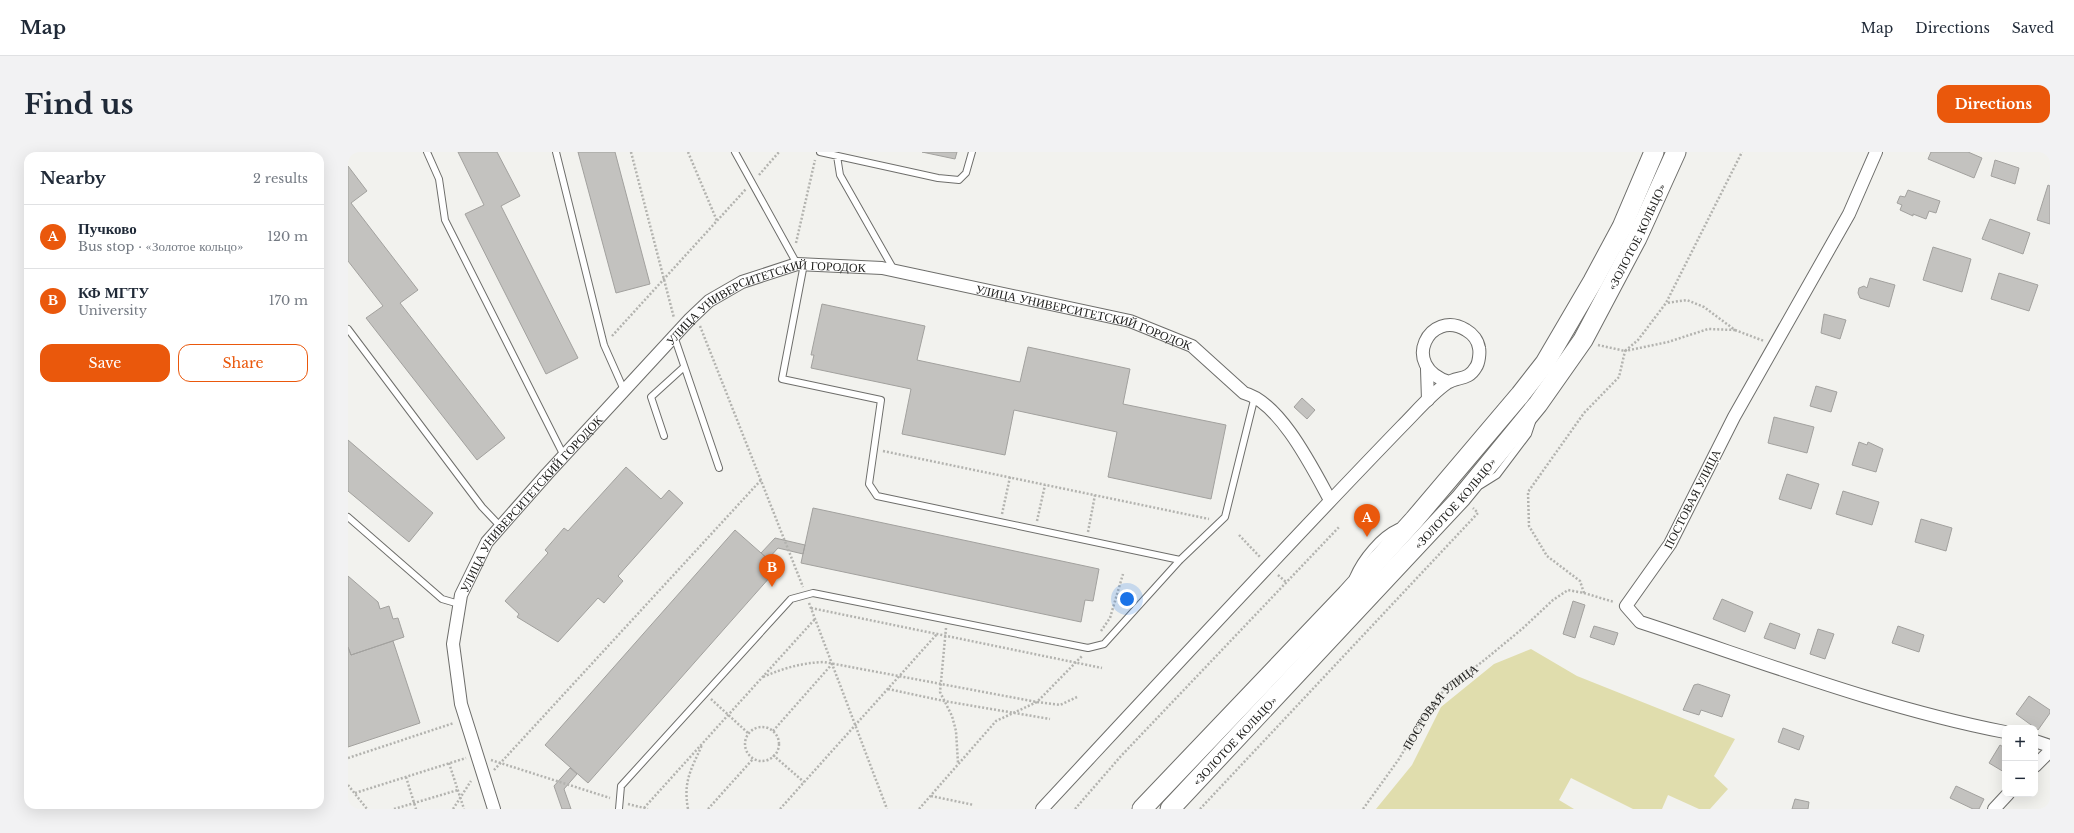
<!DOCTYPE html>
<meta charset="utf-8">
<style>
:root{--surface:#fff;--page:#f2f2f3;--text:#1f2937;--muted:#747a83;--line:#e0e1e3;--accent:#ea580c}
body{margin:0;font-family:"Libre Baskerville",serif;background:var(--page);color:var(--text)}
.controls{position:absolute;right:12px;bottom:12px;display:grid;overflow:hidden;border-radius:8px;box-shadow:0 4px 16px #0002}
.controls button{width:36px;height:36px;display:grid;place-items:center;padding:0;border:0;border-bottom:1px solid var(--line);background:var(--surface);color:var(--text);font:20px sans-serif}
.you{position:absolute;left:779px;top:447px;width:14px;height:14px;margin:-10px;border:3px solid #fff;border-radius:50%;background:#1a73e8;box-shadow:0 0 0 6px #1a73e833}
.badge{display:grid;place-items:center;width:26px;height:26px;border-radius:50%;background:var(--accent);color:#fff;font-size:13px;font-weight:700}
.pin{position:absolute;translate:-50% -33px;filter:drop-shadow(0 1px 2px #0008)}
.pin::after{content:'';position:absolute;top:21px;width:14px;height:12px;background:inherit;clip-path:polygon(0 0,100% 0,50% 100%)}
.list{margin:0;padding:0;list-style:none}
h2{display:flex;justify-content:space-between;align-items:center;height:52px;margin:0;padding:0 16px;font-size:17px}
h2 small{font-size:13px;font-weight:400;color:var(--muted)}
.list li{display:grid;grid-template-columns:26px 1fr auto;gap:12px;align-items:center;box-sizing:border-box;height:64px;padding:0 16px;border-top:1px solid var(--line)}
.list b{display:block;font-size:15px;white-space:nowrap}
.list p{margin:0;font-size:13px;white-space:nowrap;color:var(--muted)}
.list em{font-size:13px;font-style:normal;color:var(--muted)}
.actions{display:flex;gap:8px;padding:12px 16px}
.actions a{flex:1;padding:9px 0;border:1px solid var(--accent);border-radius:12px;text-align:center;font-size:14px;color:var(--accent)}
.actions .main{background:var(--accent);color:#fff}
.map{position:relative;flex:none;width:1702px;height:657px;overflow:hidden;border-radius:12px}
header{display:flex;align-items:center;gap:24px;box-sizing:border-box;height:56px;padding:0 20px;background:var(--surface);border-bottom:1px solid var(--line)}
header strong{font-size:19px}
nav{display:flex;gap:22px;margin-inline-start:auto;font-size:14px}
.intro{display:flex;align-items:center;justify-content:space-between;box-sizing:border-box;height:96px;padding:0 24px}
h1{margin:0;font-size:28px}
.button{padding:10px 18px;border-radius:12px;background:var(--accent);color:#fff;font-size:14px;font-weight:700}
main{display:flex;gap:24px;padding:0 24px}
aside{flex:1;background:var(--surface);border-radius:12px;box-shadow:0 4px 16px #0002}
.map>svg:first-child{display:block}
.green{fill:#e0ddad}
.building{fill:#c3c2bf;stroke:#a2a19e}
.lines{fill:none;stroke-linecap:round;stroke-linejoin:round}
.service-casing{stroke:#6e6e6b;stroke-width:8}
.minor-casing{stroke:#6e6e6b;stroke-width:14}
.trunk-casing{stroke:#6e6e6b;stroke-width:21}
.path{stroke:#b3b3af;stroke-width:2.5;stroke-dasharray:2 2;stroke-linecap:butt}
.service{stroke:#fff;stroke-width:6}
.minor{stroke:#fff;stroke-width:12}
.trunk{stroke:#fff;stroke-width:19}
.labels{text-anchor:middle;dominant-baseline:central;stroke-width:3;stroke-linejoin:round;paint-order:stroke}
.street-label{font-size:12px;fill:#21211f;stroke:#fffffd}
</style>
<header>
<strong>Map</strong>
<nav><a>Map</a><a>Directions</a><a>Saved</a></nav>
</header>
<div class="intro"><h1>Find us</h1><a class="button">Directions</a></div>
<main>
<aside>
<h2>Nearby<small>2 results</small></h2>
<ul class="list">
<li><span class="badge">A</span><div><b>Пучково</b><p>Bus stop · «Золотое кольцо»</p></div><em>120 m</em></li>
<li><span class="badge">B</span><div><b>КФ МГТУ</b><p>University</p></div><em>170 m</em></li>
</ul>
<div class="actions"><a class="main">Save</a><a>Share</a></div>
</aside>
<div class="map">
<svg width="1702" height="657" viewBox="0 0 1702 657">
<rect width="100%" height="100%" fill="#f2f2ee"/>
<!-- green -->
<path class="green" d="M1183 497 1229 524 1387 587 1366 624 1380 637 1362 657H1351L1320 643 1314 657H1285L1223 626 1211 648 1226 657H1028L1064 613 1093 555 1146 512Z"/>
<!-- building -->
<path class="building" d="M110 0H149L172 44 153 54 230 206 198 222 117 62 136 53Z
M230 0H267L302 132 268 141Z
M574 0H609L607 7Z
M1583 0H1620L1634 6 1626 26 1580 7Z
M1647 8 1671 16 1667 32 1643 24Z
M0 14 19 39 3 51 70 138 52 151 157 286 129 308 18 166 35 154 0 109Z
M1700 33 1702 34V72L1689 68Z
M1560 38 1592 49 1588 61 1581 59 1578 67 1565 62V64L1552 58 1554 53 1549 51 1552 44 1557 45Z
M1642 67 1682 81 1675 102 1634 87Z
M1585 95 1623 107 1614 140 1575 128Z
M1651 121 1690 133 1681 159 1643 147Z
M1522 126 1547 133 1541 155 1512 146 1510 141 1511 136 1516 134 1519 136Z
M474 152 577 174 569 208 672 230 680 195 782 217 775 252 878 273 863 347 760 325 769 280 666 258 657 303 554 282 563 237 463 216 466 203H463Z
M1476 162 1498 168 1492 187 1473 181Z
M1468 234 1489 240 1483 260 1462 254Z
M954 246 967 258 959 267 946 255Z
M1426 265 1466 275 1459 301 1420 291Z
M0 288 85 361 61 390 0 339Z
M1511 290 1519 293 1520 290 1535 297 1528 320 1504 313Z
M278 315 313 347 321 338 335 351 270 424 275 429 256 451 250 446 210 490 169 465 171 462 157 449 200 401 197 398 216 376 220 379Z
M1439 322 1471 332 1463 357 1431 347Z
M1495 339 1531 350 1524 373 1488 362Z
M465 356 751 417 745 449 737 448 733 470 453 411Z
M1573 367 1604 376 1598 399 1567 390Z
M387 378 430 416 240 631 197 593Z
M427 386 457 393 455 402 430 396 420 407 413 401Z
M0 424 30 450 32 457 41 454 45 467 50 466 56 485 3 503 0 495Z
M1374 447 1405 460 1397 480 1365 467Z
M1225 449 1237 453 1227 486 1215 482Z
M1422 471 1452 482 1447 497 1416 486Z
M1246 474 1270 481 1266 493 1242 485Z
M1550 474 1576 483 1571 500 1544 491Z
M1470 477 1486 482 1477 507 1462 502Z
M45 489 72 571 0 595V495L3 503Z
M1350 532 1382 543 1374 565 1353 558 1351 563 1335 558 1346 533Z
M1681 544 1702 558V561L1690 578 1668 562Z
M1435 576 1456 584 1451 598 1430 590Z
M1652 593 1657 596 1656 620 1641 611Z
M222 616 229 622 216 637 223 657H214L206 634Z
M1608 634 1636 647 1631 657H1625L1602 646Z
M1447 647 1461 650 1460 657H1444Z"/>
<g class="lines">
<!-- service casing -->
<g class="service-casing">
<path id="service" d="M79 0 91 27 97 68 216 304
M208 0 256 193 276 238
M387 0 449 112
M472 0 590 26 611 28 618 21 624 0
M489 4 492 23 546 118
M456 112 434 227 533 248 521 332 529 344 832 408
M0 177 134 355 153 375
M326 184 371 316
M316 284 303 245 336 215
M1133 333 1149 323 1180 282 1184 270
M0 365 94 447 111 452
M1005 425C1013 406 1032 383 1050 375
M271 657 273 634 443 447 465 441 740 496 756 492 832 408 877 365 907 244"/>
</g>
<!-- minor casing -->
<g class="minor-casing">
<g id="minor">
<path d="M1528 0 1501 62 1386 265 1322 392 1278 454 1292 470C1412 509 1533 556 1657 580"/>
<path d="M1079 217 1080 248"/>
<path d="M1687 589 1702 594"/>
<path d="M1687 614 1702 599"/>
<path id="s2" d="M146 657 113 552 105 492 113 443 139 390 199 322 342 167 361 149 394 130 449 112 534 116 782 169 844 194 896 241C932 250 965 317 982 348"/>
<path d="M694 657C813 529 932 400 1054 274 1069 259 1082 243 1099 231 1110 224 1120 229 1128 215 1131 211 1132 200 1131 196 1130 189 1125 182 1118 178 1082 156 1051 214 1101 230"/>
<path d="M1646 657 1660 642"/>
</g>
</g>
<!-- trunk casing -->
<g class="trunk-casing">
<g id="trunk">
<path d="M794 657 999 442 1066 368 1172 243 1197 211 1245 129 1274 75 1306 0"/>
<path id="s3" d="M822 657 1113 346 1190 252 1235 188 1289 86 1328 0"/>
</g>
</g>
<!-- path -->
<g class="path">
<path d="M283 0 326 166"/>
<path d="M340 0 369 69"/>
<path d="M411 23 431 0"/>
<path d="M448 91 467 8"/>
<path d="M352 174 455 435"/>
<path d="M1387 178 1416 189"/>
<path d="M264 184 398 37"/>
<path d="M1250 193 1277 199 1290 188 1318 151 1394 0"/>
<path d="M535 299 861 367"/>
<path d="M654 362 662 325"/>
<path d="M689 369 697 333"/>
<path d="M740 380 747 343"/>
<path d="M891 383 912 405"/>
<path d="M930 423 938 430"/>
<path d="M1236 441 1232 429 1199 404 1181 374 1180 340 1236 261 1271 225 1277 199 1320 190 1360 177 1387 178 1356 155 1339 148 1318 151"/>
<path d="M461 451 539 657"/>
<path d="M463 456 754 516"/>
<path d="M598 476 592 540 604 564 608 579 610 611"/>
<path d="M753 479 762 466 775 422"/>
<path d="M415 525C436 516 453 511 476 510L689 550 712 553 729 545"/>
<path d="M540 537 596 549 702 567"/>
<path d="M363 547 400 581"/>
<circle cx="414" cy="592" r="17"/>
<path d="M425 579 485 511"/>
<path d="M425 603 456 630"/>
<path d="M0 606 106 571"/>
<path d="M143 608 262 646"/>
<path d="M101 611 116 657"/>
<path d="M146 618 413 328"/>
<path d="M58 625 68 657"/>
<path d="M0 633 19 657"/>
<path d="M7 641 118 606"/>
<path d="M583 644 626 653"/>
<path d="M280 652 300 657"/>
<path d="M296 656 467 467"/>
<path d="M46 657 110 638"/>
<path d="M105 657 123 629"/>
<path d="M340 657C335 629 343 618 354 593"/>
<path d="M360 657 405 607"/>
<path d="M432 657 589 482"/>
<path d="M571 657 648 569 689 550 734 504"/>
<path d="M727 657 773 604 992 374"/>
<path d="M852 657 1130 361 1125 356"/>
<path id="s1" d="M1015 657 1051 607 1078 561 1097 537 1134 510 1174 477 1205 448 1220 438 1236 441 1266 450"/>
</g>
<!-- service -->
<use href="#service" class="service"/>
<!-- minor -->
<use href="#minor" class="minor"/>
<!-- trunk -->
<use href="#trunk" class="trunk"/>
</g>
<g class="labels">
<!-- street labels -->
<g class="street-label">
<text stroke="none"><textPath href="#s3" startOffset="742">«ЗОЛОТОЕ КОЛЬЦО»</textPath></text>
<text stroke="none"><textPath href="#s2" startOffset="660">УЛИЦА УНИВЕРСИТЕТСКИЙ ГОРОДОК</textPath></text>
<text stroke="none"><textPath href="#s2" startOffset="996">УЛИЦА УНИВЕРСИТЕТСКИЙ ГОРОДОК</textPath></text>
<text transform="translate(1344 347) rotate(-63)">ПОСТОВАЯ УЛИЦА</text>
<text stroke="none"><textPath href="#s3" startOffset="418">«ЗОЛОТОЕ КОЛЬЦО»</textPath></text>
<text stroke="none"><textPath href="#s2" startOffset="336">УЛИЦА УНИВЕРСИТЕТСКИЙ ГОРОДОК</textPath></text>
<text stroke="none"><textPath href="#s1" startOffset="129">ПОСТОВАЯ УЛИЦА</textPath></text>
<text stroke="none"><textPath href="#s3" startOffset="94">«ЗОЛОТОЕ КОЛЬЦО»</textPath></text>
</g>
</g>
</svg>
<div class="controls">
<button>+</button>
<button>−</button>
</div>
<div class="you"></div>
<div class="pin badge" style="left:1019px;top:385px">A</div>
<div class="pin badge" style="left:424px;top:435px">B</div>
</div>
</main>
